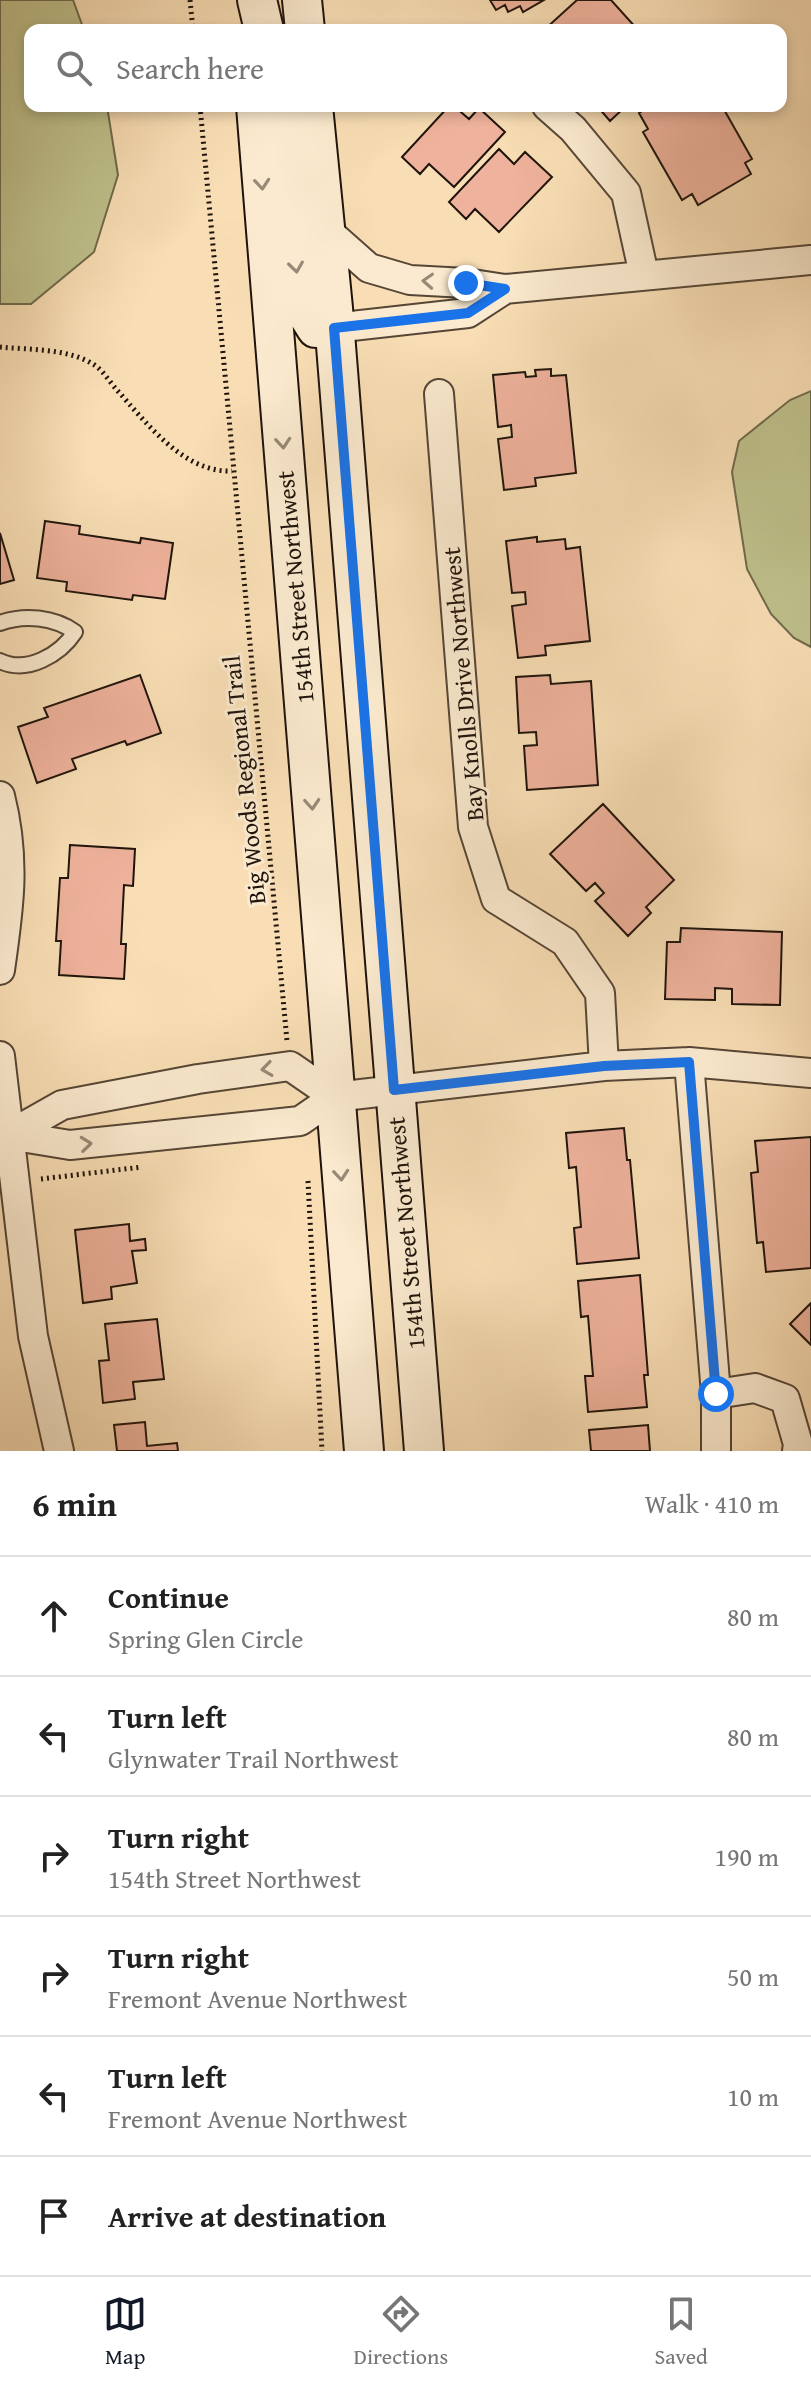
<!DOCTYPE html>
<meta charset="utf-8">
<style>
:root{--surface:#fff;--page:#f2f2f2;--text:#222;--muted:#767676;--line:#e0e0e0;--accent:#111827}
body{margin:0;font-family:"Gentium Book Plus",serif;background:var(--page);color:var(--text)}
.stop{position:absolute;width:24px;height:24px;margin:-18px;border:6px solid #1a73e8;border-radius:50%;background:#fff}
.stop.end{background:#1a73e8;border-color:#fff;box-shadow:0 2px 8px #0008}
.list{margin:0;padding:0;list-style:none}
h2{display:flex;justify-content:space-between;align-items:center;height:104px;margin:0;padding:0 32px;font-size:34px}
h2 small{font-size:26px;font-weight:400;color:var(--muted)}
.list li{display:grid;grid-template-columns:52px 1fr auto;gap:24px;align-items:center;box-sizing:border-box;height:120px;padding:0 32px;border-top:2px solid var(--line)}
.list b{display:block;font-size:30px;white-space:nowrap}
.list p{margin:0;font-size:26px;white-space:nowrap;color:var(--muted)}
.list em{font-size:26px;font-style:normal;color:var(--muted)}
.icon{flex:none;width:44px;height:44px;fill:none;stroke:currentColor;stroke-width:2;stroke-linecap:round;stroke-linejoin:round}
.map{position:relative;flex:none;width:811px;height:1451px;overflow:hidden}
.search{position:absolute;background:var(--surface);box-shadow:0 4px 12px #0003;left:24px;right:24px;top:24px;height:88px;display:flex;align-items:center;gap:20px;box-sizing:border-box;padding:0 28px;border-radius:16px;color:var(--muted);font-size:30px}
.sheet{height:824px;background:var(--surface)}
nav{display:flex;justify-content:space-around;align-items:center;box-sizing:border-box;height:112px;border-top:2px solid var(--line);background:var(--surface);font-size:22px;color:var(--muted)}
nav a{display:grid;justify-items:center;gap:4px}
nav .on{color:var(--accent)}
.map>svg:first-child{display:block}
.green{fill:#bfc18c;stroke:#6f6a4c;stroke-width:2}
.building{fill:#efb29c;stroke:#1f140c;stroke-width:2}
.lines{fill:none;stroke-linecap:round;stroke-linejoin:round}
.lane-casing{stroke:#564636;stroke-width:18}
.street-casing{stroke:#564636;stroke-width:32}
.secondary-casing{stroke:#1f140c;stroke-width:42}
.path{stroke:#1f140c;stroke-width:5;stroke-dasharray:2 4;stroke-linecap:butt}
.lane{stroke:#fbeacf;stroke-width:14}
.street{stroke:#fbeacf;stroke-width:28}
.secondary{stroke:#fbeacf;stroke-width:38}
.oneway{stroke:#988a77}
.route{stroke:#1a73e8;stroke-width:10}
.labels{text-anchor:middle;dominant-baseline:central;stroke-width:6;stroke-linejoin:round;paint-order:stroke}
.street-label{font-size:24px;fill:#1f140c;stroke:#fbeacf}
</style>
<div class="map">
<svg width="811" height="1451" viewBox="0 0 811 1451">
<rect width="100%" height="100%" fill="#f9deb5"/>
<filter id="stains"><feTurbulence type="fractalNoise" baseFrequency=".0025" numOctaves="4"/><feColorMatrix values="0 0 0 0 .2 0 0 0 0 .09 0 0 0 0 .02 0 0 0 .5 -.17"/></filter>
<radialGradient id="worn" r=".72"><stop offset=".6" stop-color="#630" stop-opacity="0"/><stop offset="1" stop-color="#630" stop-opacity=".3"/></radialGradient>
<!-- green -->
<path class="green" d="M0 0H73L84 30H30V106H107L118 175 94 252 31 304H0Z
M811 391V647L794 638 771 614 747 569 732 472 739 441 790 400Z"/>
<!-- building -->
<path class="building" d="M490 0H544L523 12 520 6 508 12 505 5 496 10Z
M577 0H611L638 30H544Z
M449 106H454L469 119 479 108 505 132 454 187 429 164 420 174 402 157Z
M597 106H626L610 121Z
M651 106H722L752 159 745 163 751 174 698 205 692 194 682 200 643 132 648 129 639 113Z
M499 149 514 164 525 152 552 177 499 232 475 209 466 219 449 202Z
M551 369V376L566 375 576 473 535 478 536 486 504 490 498 439 512 437 511 425 498 427 493 375 525 372 526 377 536 376 535 370Z
M45 521 80 526 79 534 140 543 141 538 173 543 165 599 133 595 132 600 66 591 67 582 37 578Z
M0 533 14 580 0 584Z
M537 537V542L565 539 566 549 580 547 590 641 545 646 546 655 518 658 512 606 526 604 525 592 512 593 506 541Z
M140 675 161 733 127 745 125 741 72 759 76 769 37 783 18 727 48 717 44 708Z
M550 675 551 684 591 681 598 785 527 790 524 746 537 745 536 732 519 733 516 677Z
M603 804 674 880 646 907 651 913 628 936 595 901 604 893 595 883 586 891 550 854Z
M70 845 135 849 133 886 124 885 121 944H126L124 979 59 975 61 941H56L60 878H68Z
M681 928 782 932 780 1005 732 1004V989L715 988V1000L665 999 667 942H680Z
M624 1128 627 1160H630L639 1258 577 1264 574 1228 581 1227 576 1167 569 1168 566 1133Z
M811 1137V1268L766 1272 763 1242 757 1243 751 1173 758 1172 755 1141Z
M129 1224 130 1241 145 1239 146 1250 132 1251 137 1283 111 1287 112 1299 83 1303 75 1230Z
M640 1275 648 1375H644L647 1407 588 1412 585 1376H593L588 1316 581 1317 578 1281Z
M811 1303V1345L790 1324Z
M157 1319 164 1379 133 1382 135 1399 103 1403 99 1361 109 1360 105 1324Z
M145 1422 147 1446 177 1443 178 1451H117L114 1425Z
M648 1425 650 1451H591L589 1430Z"/>
<g class="lines">
<!-- lane casing -->
<g class="lane-casing">
<path id="lane" d="M0 623C24 614 54 617 75 632 60 655 27 674 0 661"/>
</g>
<!-- street casing -->
<g class="street-casing">
<path id="street" d="M547 106 573 129 626 193 644 275
M325 229 369 268 410 280 466 283 505 289 811 260
M334 328 468 313 505 289
M439 394 473 827 496 899 565 942 600 993 604 1066
M0 796C16 859 9 908 0 970
M0 1056 33 1336 59 1451
M689 1062 716 1394V1451
M9 1135 62 1105 198 1079 290 1066 335 1097
M0 1136 9 1135 70 1145 300 1121 335 1097 604 1066 689 1062 811 1073
M716 1394 755 1388 785 1399 798 1444 797 1451"/>
</g>
<!-- secondary casing -->
<g class="secondary-casing">
<path id="secondary" d="M257 0 264 30
M302 0 305 30
M256 106 364 1451
M283 106 295 264 301 304 316 328H334
M313 106 333 308 424 1451"/>
</g>
<!-- path -->
<path class="path" d="M190 0 193 30
M200 106 287 1041
M0 347C30 350 70 348 96 366 103 371 110 382 116 389 146 422 183 473 232 471
M41 1179 142 1167
M308 1181 322 1451"/>
<!-- lane -->
<use href="#lane" class="lane"/>
<!-- street -->
<use href="#street" class="street"/>
<!-- secondary -->
<use href="#secondary" class="secondary"/>
</g>
<!-- one-way arrows -->
<defs><path id="oneway-chevron" d="M-2-3.5L2.5 0L-2 3.5" fill="none" stroke-width="1.6" stroke-linecap="round" stroke-linejoin="round" transform="scale(2)"/></defs>
<g class="oneway">
<use href="#oneway-chevron" transform="translate(262 184) rotate(85)"/>
<use href="#oneway-chevron" transform="translate(296 267) rotate(82)"/>
<use href="#oneway-chevron" transform="translate(428 281) rotate(-177)"/>
<use href="#oneway-chevron" transform="translate(283 443) rotate(85)"/>
<use href="#oneway-chevron" transform="translate(312 804) rotate(86)"/>
<use href="#oneway-chevron" transform="translate(267 1069) rotate(172)"/>
<use href="#oneway-chevron" transform="translate(86 1144) rotate(-6)"/>
<use href="#oneway-chevron" transform="translate(341 1175) rotate(85)"/>
</g>
<g class="lines">
<!-- route -->
<path class="route" d="M466 283 505 289 468 313 334 328 394 1090 604 1066 689 1062 716 1394"/>
</g>
<g class="labels">
<!-- street labels -->
<g class="street-label">
<text transform="translate(295 587) rotate(-95)">154th Street Northwest</text>
<text transform="translate(463 684) rotate(-95)">Bay Knolls Drive Northwest</text>
<text transform="translate(244 780) rotate(-96)">Big Woods Regional Trail</text>
<text transform="translate(406 1233) rotate(-95)">154th Street Northwest</text>
</g>
</g>
<rect width="100%" height="100%" filter="url(#stains)"/>
<rect width="100%" height="100%" fill="url(#worn)"/>
</svg>
<div class="stop" style="left:716px;top:1394px"></div>
<div class="stop end" style="left:466px;top:283px"></div>
<div class="search"><svg class="icon" aria-label="search" viewBox="0 0 24 24"><circle cx="10" cy="10" r="6"/><path d="M15 15l6 6"/></svg>Search here</div>
</div>
<section class="sheet">
<h2>6 min<small>Walk · 410 m</small></h2>
<ul class="list">
<li><svg class="icon" aria-label="ahead" viewBox="0 0 24 24"><path d="M12 20V5M6 11l6-6 6 6"/></svg><div><b>Continue</b><p>Spring Glen Circle</p></div><em>80 m</em></li>
<li><svg class="icon" aria-label="left" viewBox="0 0 24 24"><path d="M17 20v-9H6M10 6l-5 5 5 5"/></svg><div><b>Turn left</b><p>Glynwater Trail Northwest</p></div><em>80 m</em></li>
<li><svg class="icon" aria-label="right" viewBox="0 0 24 24"><path d="M7 20v-9h11M14 6l5 5-5 5"/></svg><div><b>Turn right</b><p>154th Street Northwest</p></div><em>190 m</em></li>
<li><svg class="icon" aria-label="right" viewBox="0 0 24 24"><path d="M7 20v-9h11M14 6l5 5-5 5"/></svg><div><b>Turn right</b><p>Fremont Avenue Northwest</p></div><em>50 m</em></li>
<li><svg class="icon" aria-label="left" viewBox="0 0 24 24"><path d="M17 20v-9H6M10 6l-5 5 5 5"/></svg><div><b>Turn left</b><p>Fremont Avenue Northwest</p></div><em>10 m</em></li>
<li><svg class="icon" aria-label="arrive" viewBox="0 0 24 24"><path d="M6 21V4h12l-3 4 3 4H6"/></svg><div><b>Arrive at destination</b></div></li>
</ul>
</section>
<nav>
<a class="on"><svg class="icon" aria-label="map" viewBox="0 0 24 24"><path d="M3 6l6-2 6 2 6-2v14l-6 2-6-2-6 2zM9 4v14M15 6v14"/></svg>Map</a>
<a><svg class="icon" aria-label="directions" viewBox="0 0 24 24"><path d="M12 3l9 9-9 9-9-9zM9 14v-3h6M13 9l2 2-2 2"/></svg>Directions</a>
<a><svg class="icon" aria-label="saved" viewBox="0 0 24 24"><path d="M7 4h10v16l-5-4-5 4z"/></svg>Saved</a>
</nav>
